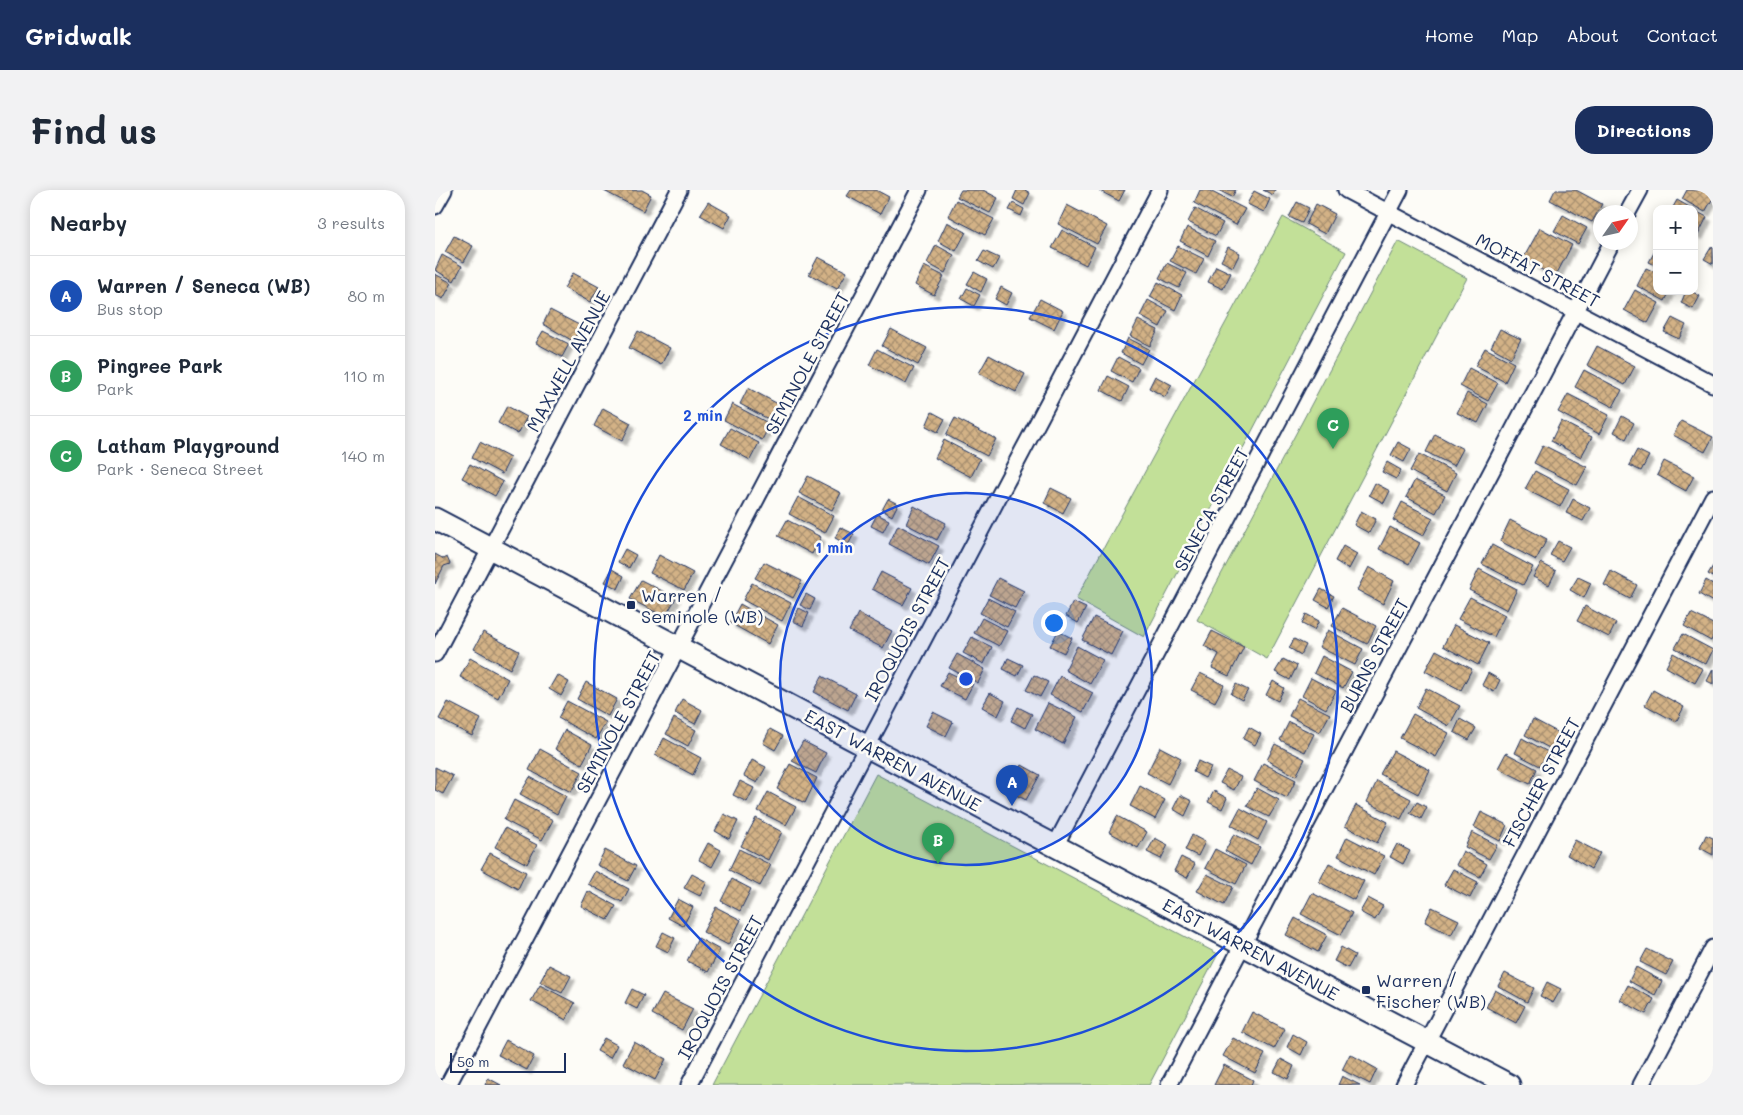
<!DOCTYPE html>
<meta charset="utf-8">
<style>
:root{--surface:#fff;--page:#f2f2f3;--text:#1f2937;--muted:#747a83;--line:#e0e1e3;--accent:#1b2f5e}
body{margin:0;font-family:Mali,sans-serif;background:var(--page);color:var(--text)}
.controls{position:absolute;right:15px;top:15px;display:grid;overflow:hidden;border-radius:10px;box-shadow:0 2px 12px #0003}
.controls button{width:45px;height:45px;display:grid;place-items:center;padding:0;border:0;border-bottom:1px solid var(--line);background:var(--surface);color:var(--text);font:25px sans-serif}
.compass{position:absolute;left:1158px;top:15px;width:45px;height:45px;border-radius:50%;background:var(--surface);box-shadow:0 2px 12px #0003;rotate:56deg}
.scale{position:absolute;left:15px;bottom:12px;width:116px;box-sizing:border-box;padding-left:5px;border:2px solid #1b2f5e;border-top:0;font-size:14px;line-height:18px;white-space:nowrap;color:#1b2f5e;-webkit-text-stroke:4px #fdfcf7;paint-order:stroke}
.you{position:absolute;left:618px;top:432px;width:18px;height:18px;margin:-12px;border:4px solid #fff;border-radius:50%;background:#1a73e8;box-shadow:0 0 0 8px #1a73e833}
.badge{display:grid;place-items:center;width:32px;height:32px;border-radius:50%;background:var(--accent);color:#fff;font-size:16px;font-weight:700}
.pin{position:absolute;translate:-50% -41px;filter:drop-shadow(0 1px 2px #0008)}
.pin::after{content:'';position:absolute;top:26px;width:18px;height:15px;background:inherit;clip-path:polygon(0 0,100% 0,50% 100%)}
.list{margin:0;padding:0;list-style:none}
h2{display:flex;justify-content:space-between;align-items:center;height:65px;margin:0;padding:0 20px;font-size:21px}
h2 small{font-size:16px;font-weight:400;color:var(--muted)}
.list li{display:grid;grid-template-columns:32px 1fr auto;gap:15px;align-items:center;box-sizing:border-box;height:80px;padding:0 20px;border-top:1px solid var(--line)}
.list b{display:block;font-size:19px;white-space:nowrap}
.list p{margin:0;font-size:16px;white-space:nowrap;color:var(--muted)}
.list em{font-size:16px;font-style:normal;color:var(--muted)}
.map{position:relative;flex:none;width:1278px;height:895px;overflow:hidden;border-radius:20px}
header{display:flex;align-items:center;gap:30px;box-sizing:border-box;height:70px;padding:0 25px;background:var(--accent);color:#fff}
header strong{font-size:24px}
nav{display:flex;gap:28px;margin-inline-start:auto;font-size:18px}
.intro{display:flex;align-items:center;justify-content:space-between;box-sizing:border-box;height:120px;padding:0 30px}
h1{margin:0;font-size:35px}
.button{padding:12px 22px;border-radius:20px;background:var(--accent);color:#fff;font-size:18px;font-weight:700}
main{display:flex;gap:30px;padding:0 30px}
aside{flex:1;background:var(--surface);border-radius:20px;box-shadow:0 2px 12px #0003}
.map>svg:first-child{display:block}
.park{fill:#c2e098;stroke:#6e887b}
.building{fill:url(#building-cross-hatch);stroke:#1b2f5e;filter:url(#shadow)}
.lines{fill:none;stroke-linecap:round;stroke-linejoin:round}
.minor-casing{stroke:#1b2f5e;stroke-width:19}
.secondary-casing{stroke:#1b2f5e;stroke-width:25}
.minor{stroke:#fdfcf7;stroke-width:15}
.secondary{stroke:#fdfcf7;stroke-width:21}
.ring{fill:none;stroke:#1d4ed8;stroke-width:2.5}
.poi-dot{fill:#1b2f5e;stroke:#fdfcf7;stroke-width:2}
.labels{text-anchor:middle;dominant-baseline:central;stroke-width:5;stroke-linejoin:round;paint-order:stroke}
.street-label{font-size:18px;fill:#1b2f5e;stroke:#fdfcf7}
.poi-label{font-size:18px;fill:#1b2f5e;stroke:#fdfcf7;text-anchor:start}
.centre{fill:#1d4ed8;stroke:#fdfcf7;stroke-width:2.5}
.ring-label{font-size:15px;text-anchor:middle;font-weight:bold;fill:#1d4ed8;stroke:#fdfcf7;stroke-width:5;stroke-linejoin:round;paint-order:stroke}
</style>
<header>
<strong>Gridwalk</strong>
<nav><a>Home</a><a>Map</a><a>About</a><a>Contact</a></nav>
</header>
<div class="intro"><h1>Find us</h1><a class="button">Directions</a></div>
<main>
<aside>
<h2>Nearby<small>3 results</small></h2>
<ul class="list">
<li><span class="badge" style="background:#1a4fb4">A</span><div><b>Warren / Seneca (WB)</b><p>Bus stop</p></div><em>80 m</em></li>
<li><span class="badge" style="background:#2e9e5b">B</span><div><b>Pingree Park</b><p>Park</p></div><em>110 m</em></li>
<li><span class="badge" style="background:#2e9e5b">C</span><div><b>Latham Playground</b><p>Park · Seneca Street</p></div><em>140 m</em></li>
</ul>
</aside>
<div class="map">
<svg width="1278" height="895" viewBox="0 0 1278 895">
<defs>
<pattern id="building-cross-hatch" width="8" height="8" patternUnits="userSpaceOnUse" patternTransform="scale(1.25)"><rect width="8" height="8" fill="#d3b286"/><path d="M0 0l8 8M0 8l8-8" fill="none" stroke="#aa9171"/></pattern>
<filter id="shadow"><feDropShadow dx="4.5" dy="4.5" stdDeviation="1" flood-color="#0004"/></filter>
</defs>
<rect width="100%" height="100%" fill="#fdfcf7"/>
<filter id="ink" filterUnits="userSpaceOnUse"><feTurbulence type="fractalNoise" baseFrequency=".02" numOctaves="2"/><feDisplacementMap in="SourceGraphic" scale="10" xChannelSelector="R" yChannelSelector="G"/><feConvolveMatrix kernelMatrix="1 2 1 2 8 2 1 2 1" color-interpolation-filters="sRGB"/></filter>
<g filter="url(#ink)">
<!-- park -->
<path class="park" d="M848 27 911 62 709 447 641 409Z
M963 51 1032 88 832 469 762 430Z
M441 584 783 764 714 895H277Z"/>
<!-- building -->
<path class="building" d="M207 0 216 5 208 21 169 1Z
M416 0H441L454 7 445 24 412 6Z
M526 0H548L563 8 555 23 522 7Z
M582 0H590L595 3 589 15 578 9Z
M663 0H690L684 11Z
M765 0H773L810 19 801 35 759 13Z
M783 0H801L797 7Z
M828 0H840L838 5Z
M1120 0H1141L1167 14 1157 32 1115 10Z
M1252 0H1275L1278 2V8L1270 22 1247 9Z
M819 1 835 9 829 22 812 14Z
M521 10 559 29 550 45 513 26Z
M1242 10 1258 19H1237Z
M273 12 296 25 289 38 265 25Z
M862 12 874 18 867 33 854 27Z
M578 13 589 19 586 26 574 20Z
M881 14 900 24 890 44 871 34Z
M632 15 672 36 662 54 623 34Z
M760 18 788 33 781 46 753 32Z
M1259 20 1272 27 1263 45 1259 43Z
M1128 25 1152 38 1143 54 1119 41Z
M512 32 531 42 521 61 503 51Z
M752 37 780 51 773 66 745 51Z
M1105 38 1137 55 1120 87 1088 69Z
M627 40 660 57 651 75 617 58Z
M19 46 38 56 29 72 10 62Z
M501 55 519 65 510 83 492 73Z
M743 56 769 69 761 84 735 71Z
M1277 56 1278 57V74L1269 69Z
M793 57 805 63 798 77 786 71Z
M1222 57V76L1214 72Z
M549 61 564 68 558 79 543 71Z
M7 65 27 76 19 91 0 80Z
M383 67 412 82 402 99 374 84Z
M732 73 752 83 744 98 724 88Z
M489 76 509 86 499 105 480 95Z
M781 76 796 83 788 99 773 92Z
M1211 78 1222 83V101H1235L1230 111 1202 96Z
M539 82 552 89 546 102 532 94Z
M138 83 164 97 155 112 129 98Z
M0 84 17 93 8 109 0 105Z
M723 92 747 105 740 120 715 107Z
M566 97 577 103 571 115 560 109Z
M532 98 545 105 539 116 526 109Z
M1200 100 1224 113 1213 133 1189 120Z
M1251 101H1256L1265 106 1258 119 1246 113Z
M605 109 628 121 619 139 595 127Z
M713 110 733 121 725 137 705 126Z
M115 120 146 136 138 151 108 134Z
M1237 128 1251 135 1244 149 1229 142Z
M703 130 723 140 715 156 695 146Z
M456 139 492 158 483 175 447 156Z
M1065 139 1086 149 1076 168 1056 157Z
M108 141 134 154 127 167 101 153Z
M203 141 235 158 226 175 194 158Z
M693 148 714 159 706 174 686 163Z
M1162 156 1200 176 1190 195 1152 175Z
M1050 158 1079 173 1070 192 1040 176Z
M442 159 479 178 471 194 434 175Z
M554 165 590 184 581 202 544 183Z
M683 167 704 178 697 192 676 181Z
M1034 178 1063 193 1053 211 1025 196Z
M1149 180 1187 200 1178 217 1140 197Z
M673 186 694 197 687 211 666 200Z
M720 186 737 195 730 207 714 198Z
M313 198 345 215 337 231 305 214Z
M1032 203 1053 214 1043 233 1022 223Z
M1133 204 1174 225 1164 244 1123 222Z
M297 214 335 234 327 250 289 230Z
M72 216 92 227 83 244 63 233Z
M168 218 196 233 187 251 159 236Z
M497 222 510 229 503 242 491 236Z
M1187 226 1199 233 1191 249 1179 242Z
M520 228 561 249 552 266 511 245Z
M1126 231 1157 247 1146 267 1116 251Z
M1246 231 1278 247 1270 262 1238 245Z
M295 238 324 253 315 270 286 254Z
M1000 244 1028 259 1019 276 991 262Z
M509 250 545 269 536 287 500 268Z
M45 252 75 268 67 284 37 268Z
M963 252 976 259 969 272 956 265Z
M1108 255 1152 277 1142 295 1099 273Z
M1202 260 1214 266 1206 281 1194 275Z
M984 264 1021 283 1012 301 975 281Z
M1229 271 1259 286 1251 301 1222 285Z
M952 272 966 280 961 289 947 282Z
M35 274 68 292 60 306 27 288Z
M1100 281 1134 299 1125 317 1090 299Z
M373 286 406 303 397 320 364 303Z
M980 290 1010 305 1001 323 971 307Z
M940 293 955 301 949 313 934 305Z
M616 298 636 308 628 323 609 313Z
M363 307 399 326 390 343 354 324Z
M453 309 463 314 457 326 447 320Z
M1138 309 1155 318 1148 331 1131 323Z
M967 312 998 328 988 346 958 330Z
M479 316 511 333 502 350 471 334Z
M926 321 941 329 934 343 919 335Z
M442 324 454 330 448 342 436 336Z
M352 330 386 347 377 364 343 346Z
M1075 330 1112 349 1101 370 1065 351Z
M463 335 504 356 494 375 454 354Z
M405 337 419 344 413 355 400 348Z
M955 337 985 353 974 374 944 359Z
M1123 351 1135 357 1127 371 1115 365Z
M1057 355 1098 377 1088 395 1047 374Z
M908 356 922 364 914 379 900 371Z
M190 359 201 365 194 378 183 372Z
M0 364 9 369 12 367 15 374 9 376 0 394Z
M224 365 258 383 249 400 215 383Z
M329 372 367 391 358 408 320 388Z
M1106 373 1121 381 1114 395 1098 387Z
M1278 376V387L1273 384Z
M934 377 959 391 948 414 922 400Z
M177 379 189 386 183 399 170 392Z
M1044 379 1082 399 1072 420 1034 400Z
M1176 381 1202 395 1195 409 1169 395Z
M446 382 477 398 468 415 437 399Z
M1143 387 1156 393 1149 408 1135 400Z
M563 388 589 401 580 418 554 405Z
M206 390 241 408 230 427 195 409Z
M1271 390 1278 394V412L1264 404Z
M317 393 356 413 347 431 308 410Z
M886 399 899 406 893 417 880 410Z
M371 404 380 409 375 420 365 415Z
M1035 407 1070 425 1059 447 1023 429Z
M553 408 580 422 572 437 545 423Z
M638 412 651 418 643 433 631 426Z
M305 414 343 435 333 454 295 433Z
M1150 416 1181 433 1174 447 1142 431Z
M364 418 374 423 368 436 358 431Z
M907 418 941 436 932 454 897 436Z
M423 423 457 441 448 458 414 441Z
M1256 423 1278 434V446L1276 451 1249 436Z
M871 424 884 431 879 440 867 434Z
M659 427 688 441 676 465 647 450Z
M547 428 572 441 564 456 539 443Z
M1019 435 1054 453 1043 475 1008 456Z
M893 440 928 459 920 475 884 457Z
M623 441 637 448 629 463 615 456Z
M777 441 809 457 794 486 777 478 784 464 769 456Z
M48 442 84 461 75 479 39 459Z
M1248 444 1278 460 1271 474 1240 458Z
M537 447 557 457 549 474 528 463Z
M859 449 871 455 866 465 854 458Z
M642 456 668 470 655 494 630 480Z
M1001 460 1037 479 1026 500 990 481Z
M1238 463 1268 479 1260 493 1231 477Z
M522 464 550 479 543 493 514 478Z
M887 466 917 482 908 498 879 483Z
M35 468 73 489 63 508 25 487Z
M573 468 588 475 582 486 568 479Z
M848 469 862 476 855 490 840 482Z
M1278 479V494L1272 491Z
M513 482 538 494 530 509 505 496Z
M765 483 789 495 780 512 756 500Z
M1053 483 1065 490 1059 502 1047 495Z
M122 485 134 492 126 506 114 499Z
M599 485 613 492 605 507 591 500Z
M387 486 421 504 413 520 379 502Z
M625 486 658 503 648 522 615 505Z
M876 488 901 501 891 519 867 506Z
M838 491 849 498 843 511 831 505Z
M151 492 182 509 173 526 142 509Z
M801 494 813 500 807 510 796 504Z
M991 498 1025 516 1014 536 981 518Z
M1218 500 1249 517 1241 532 1210 515Z
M555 503 570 511 563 526 547 517Z
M863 508 895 524 885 542 854 526Z
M247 509 267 520 260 534 240 523Z
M132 511 171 532 161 549 123 528Z
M13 512 46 529 37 546 4 529Z
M613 513 642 527 628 554 600 539Z
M583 517 597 524 590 538 576 531Z
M498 522 518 532 511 546 491 536Z
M978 524 1014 543 1001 567 965 548Z
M239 528 261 540 253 556 231 544Z
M1025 529 1041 538 1034 550 1019 542Z
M1098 529 1124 543 1116 559 1090 545Z
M854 532 879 544 870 562 845 550Z
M814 537 826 544 820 555 808 549Z
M335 539 348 546 340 560 328 553Z
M130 540 157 555 147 574 120 559Z
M229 548 266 568 258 585 220 565Z
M1087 548 1113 562 1105 576 1080 563Z
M368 551 391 563 381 583 357 571Z
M840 554 870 569 861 586 832 570Z
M725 557 746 568 733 594 712 583Z
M105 559 147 582 136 602 94 580Z
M958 561 995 580 983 604 945 584Z
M1071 563 1102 579 1095 594 1063 578Z
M317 570 331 577 322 593 309 586Z
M763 571 776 577 770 588 758 582Z
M828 573 861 590 852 608 819 591Z
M355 574 382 588 370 613 342 599Z
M587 575 605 585 591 610 573 601Z
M0 577 18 586 8 604 0 600Z
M792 580 806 587 799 600 785 593Z
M95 587 131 606 122 624 85 604Z
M305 591 319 598 312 612 298 605Z
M942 591 976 609 966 629 932 612Z
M705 596 730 610 720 629 695 616Z
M822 598 844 610 834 627 812 616Z
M779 601 792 608 787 619 773 612Z
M333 602 361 617 351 635 323 621Z
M745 605 757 611 750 626 738 619Z
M79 610 118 630 107 650 69 630Z
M982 612 992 617 986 629 975 623Z
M921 615 953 632 942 653 910 636Z
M805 618 832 632 823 650 796 635Z
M1046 622 1072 635 1065 651 1039 637Z
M289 624 303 631 294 649 280 641Z
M682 626 712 642 703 658 674 642Z
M321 628 347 642 333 670 306 656Z
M70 638 102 655 92 674 60 657Z
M1037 642 1062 655 1054 669 1030 657Z
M799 644 825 657 816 675 790 661Z
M757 645 770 652 763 666 750 660Z
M1271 645 1278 648V665L1265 658Z
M912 647 949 666 939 685 903 666Z
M720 648 733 655 726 669 712 662Z
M1140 650 1165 663 1156 679 1132 665Z
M273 653 286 660 277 677 264 670Z
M962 654 975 661 968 674 955 667Z
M304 659 336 675 325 696 294 680Z
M780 659 811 675 801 694 770 678Z
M170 660 201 676 193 691 162 675Z
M1028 661 1052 674 1045 687 1021 675Z
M55 663 91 682 83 699 46 679Z
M746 667 760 674 752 688 739 681Z
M894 673 929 691 919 710 884 692Z
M1018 679 1043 692 1035 708 1009 695Z
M160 681 194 699 187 712 153 694Z
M257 684 272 692 265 706 249 698Z
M772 684 798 697 789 715 762 701Z
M297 689 316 699 305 721 286 711Z
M153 701 181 716 173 730 146 716Z
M877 703 917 723 906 745 866 724Z
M933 708 948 716 940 730 925 722Z
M243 709 258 717 248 736 233 728Z
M281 717 306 730 293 755 268 742Z
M997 717 1024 730 1016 745 990 732Z
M860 728 892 745 883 762 851 745Z
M228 742 240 748 233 762 221 756Z
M263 748 285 760 273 782 252 771Z
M906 757 920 765 913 778 899 771Z
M1212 759 1238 772 1231 785 1205 772Z
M114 775 136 786 127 803 105 792Z
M1201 777 1227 791 1220 805 1194 791Z
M1070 783 1099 798 1092 812 1063 796Z
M1112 792 1126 799 1118 813 1105 806Z
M105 795 140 813 131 830 96 811Z
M1193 795 1219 809 1211 824 1185 810Z
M197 799 209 805 202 819 190 813Z
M1060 800 1090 816 1081 833 1051 817Z
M228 804 258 819 247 840 217 824Z
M817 822 850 839 839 859 807 842Z
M858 844 872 852 866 865 852 857Z
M169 848 182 855 175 868 162 861Z
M798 848 830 864 820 883 788 866Z
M71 850 99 866 92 880 63 865Z
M199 852 231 869 220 890 188 873Z
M915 864 942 879 935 894 907 880Z
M846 869 859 876 853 889 839 882Z
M789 875 818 890 816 895H779Z
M907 886 925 895H903Z
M53 888 66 895H50Z"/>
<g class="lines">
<!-- minor casing -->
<g class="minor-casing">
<path id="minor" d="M911 0 1278 194
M0 16 9 0
M1193 22 1205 0
M0 464 244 0
M620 656 965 0
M13 895 484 0
M254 895 725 0
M734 895 1177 52
M969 895 1278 307
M1206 895 1278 758"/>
</g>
<!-- secondary casing -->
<g class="secondary-casing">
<path id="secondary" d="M0 329 1074 895"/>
</g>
<!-- minor -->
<use href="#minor" class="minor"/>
<!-- secondary -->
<use href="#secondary" class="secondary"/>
</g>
</g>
<!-- distance rings -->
<circle cx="531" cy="489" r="186" fill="#1d4ed8" fill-opacity=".12"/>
<g class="ring">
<circle cx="531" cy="489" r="186"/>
<circle cx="531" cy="489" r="372"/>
</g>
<!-- markers -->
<g class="poi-dot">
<rect x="191" y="410" width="10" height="10" rx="2.5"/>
<rect x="926" y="795" width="10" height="10" rx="2.5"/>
</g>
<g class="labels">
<!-- street labels -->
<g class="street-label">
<text transform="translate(1103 80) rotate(28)">MOFFAT STREET</text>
<text transform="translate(133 171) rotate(-62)">MAXWELL AVENUE</text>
<text transform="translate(372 173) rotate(-62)">SEMINOLE STREET</text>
<text transform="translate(776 319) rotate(-62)">SENECA STREET</text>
<text transform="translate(472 439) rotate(-62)">IROQUOIS STREET</text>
<text transform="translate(939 465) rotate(-62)">BURNS STREET</text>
<text transform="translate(183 532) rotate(-62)">SEMINOLE STREET</text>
<text transform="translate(458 570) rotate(28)">EAST WARREN AVENUE</text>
<text transform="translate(1106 592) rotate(-62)">FISCHER STREET</text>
<text transform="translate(816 759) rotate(28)">EAST WARREN AVENUE</text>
<text transform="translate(285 797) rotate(-62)">IROQUOIS STREET</text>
</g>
<!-- poi labels -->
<g class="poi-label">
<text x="206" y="405">Warren /<tspan x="206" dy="21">Seminole (WB)</tspan></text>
<text x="941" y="790">Warren /<tspan x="941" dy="21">Fischer (WB)</tspan></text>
</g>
</g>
<circle cx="531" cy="489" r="8" class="centre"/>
<g class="ring-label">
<text x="268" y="231">2 min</text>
<text x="399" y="363">1 min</text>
</g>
</svg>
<div class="controls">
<button>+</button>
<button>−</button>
</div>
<svg class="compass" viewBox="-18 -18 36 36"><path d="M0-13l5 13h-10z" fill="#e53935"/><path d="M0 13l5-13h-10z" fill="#747a83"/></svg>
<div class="scale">50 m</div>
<div class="you"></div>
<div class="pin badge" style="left:577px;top:616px;background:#1a4fb4">A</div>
<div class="pin badge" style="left:503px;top:674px;background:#2e9e5b">B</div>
<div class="pin badge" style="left:898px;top:259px;background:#2e9e5b">C</div>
</div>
</main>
